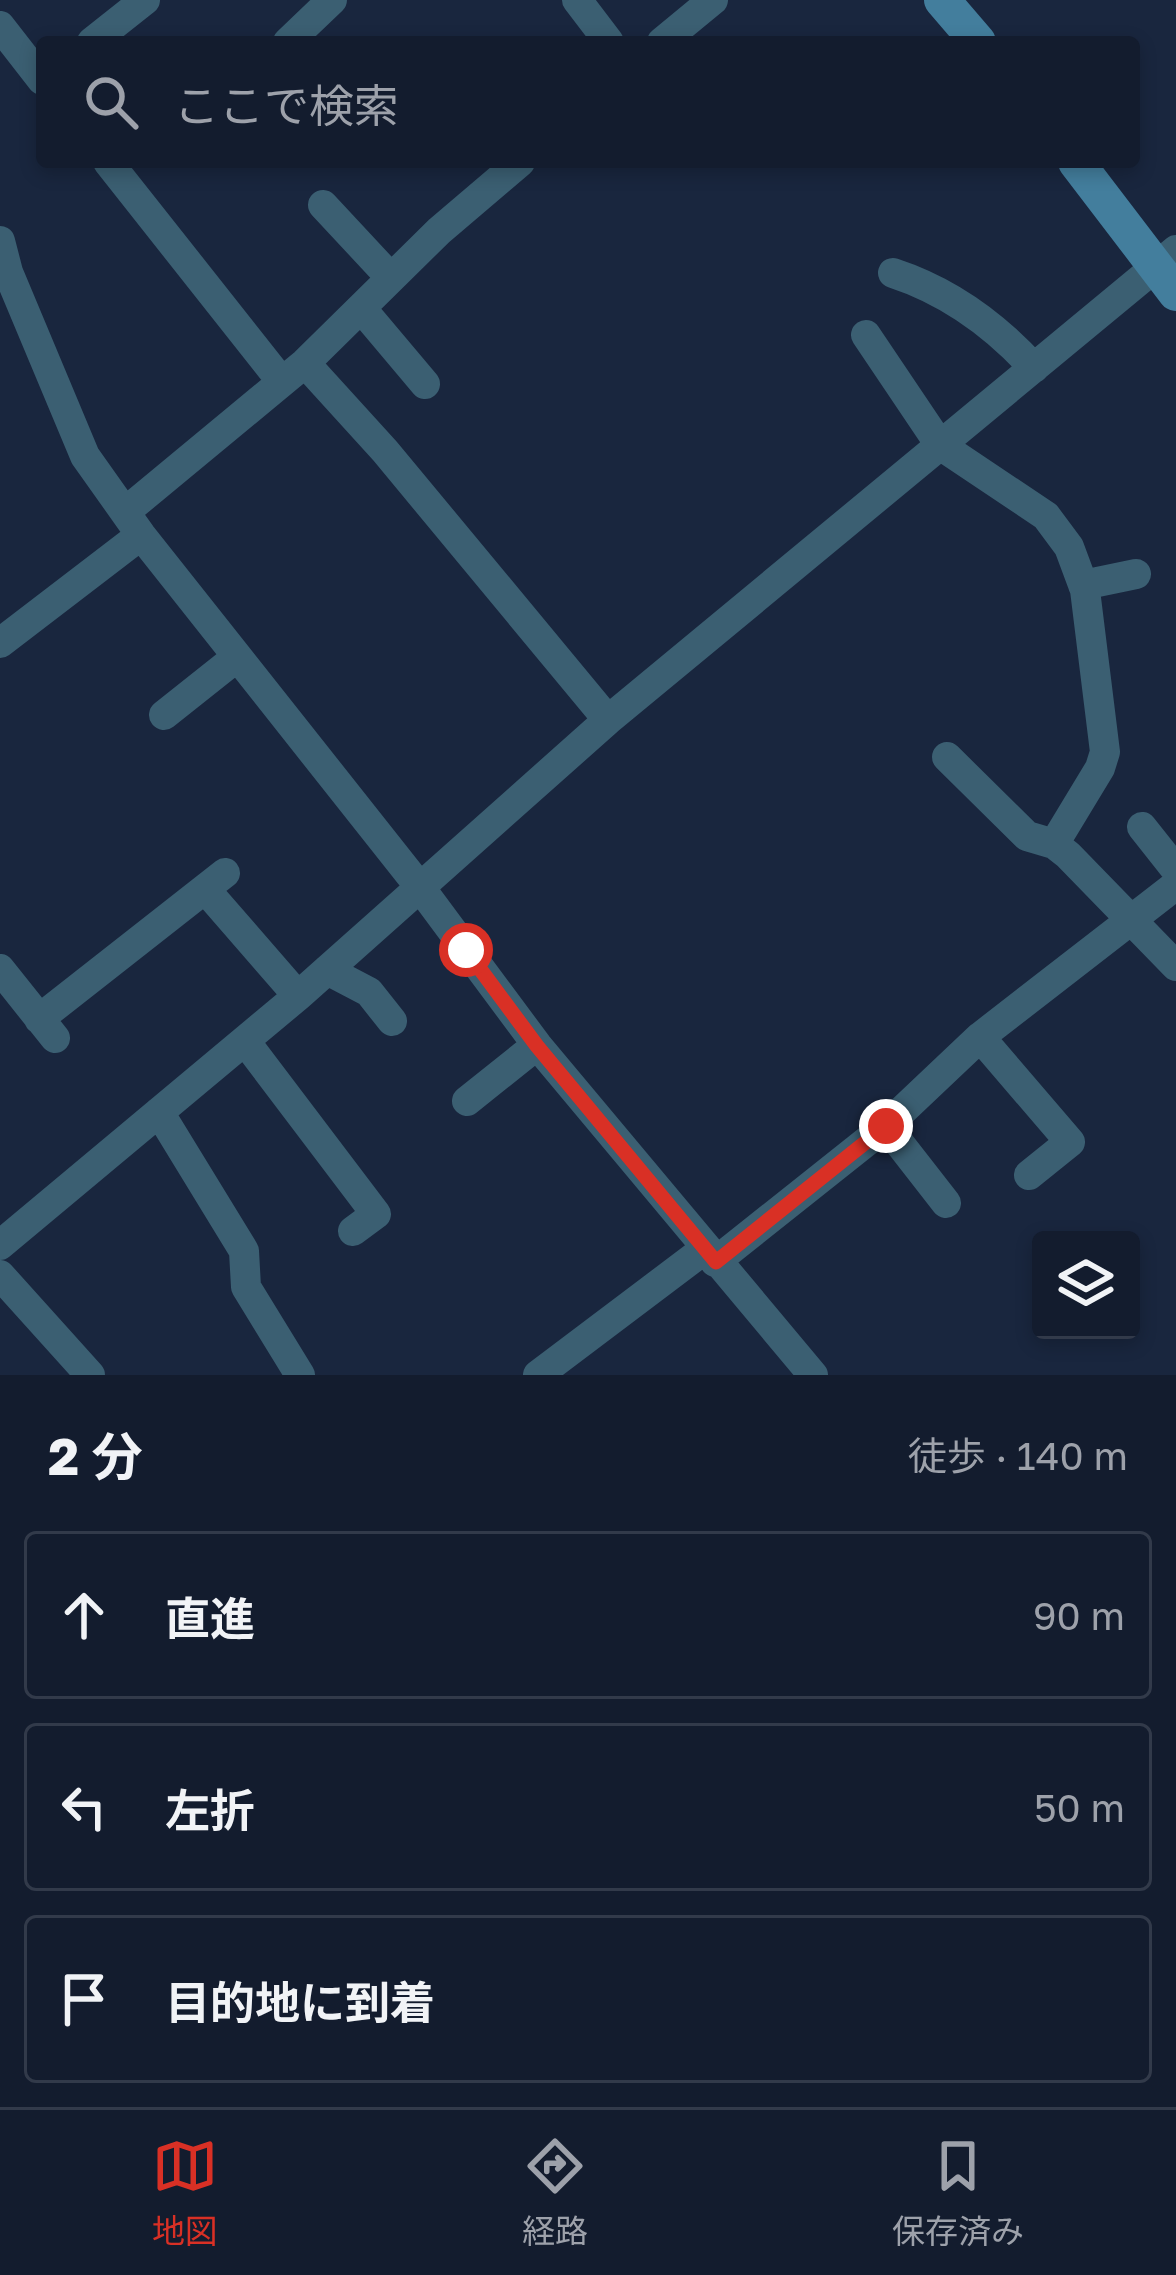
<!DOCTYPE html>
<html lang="ja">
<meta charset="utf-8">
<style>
:root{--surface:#131c2e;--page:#1c2536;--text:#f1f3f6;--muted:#9da1aa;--line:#323a4a;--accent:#d93025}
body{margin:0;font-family:"Golos Text","Noto Sans JP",sans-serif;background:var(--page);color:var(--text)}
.controls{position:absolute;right:36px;bottom:36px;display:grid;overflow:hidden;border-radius:12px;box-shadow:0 6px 18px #0003}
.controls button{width:108px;height:108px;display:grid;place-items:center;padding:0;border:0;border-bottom:3px solid var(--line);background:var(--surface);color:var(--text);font:60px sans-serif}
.stop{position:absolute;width:36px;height:36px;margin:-27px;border:9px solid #d93025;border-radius:50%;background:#fff}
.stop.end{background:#d93025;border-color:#fff;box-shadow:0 3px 12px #0008}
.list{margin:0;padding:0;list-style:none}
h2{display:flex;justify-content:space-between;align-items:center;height:156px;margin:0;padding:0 48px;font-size:51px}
h2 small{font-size:39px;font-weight:400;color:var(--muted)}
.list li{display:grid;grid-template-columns:78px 1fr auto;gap:36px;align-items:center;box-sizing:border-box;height:168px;margin:0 24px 24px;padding:0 24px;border:3px solid var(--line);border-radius:12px}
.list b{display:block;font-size:45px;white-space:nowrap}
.list em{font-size:39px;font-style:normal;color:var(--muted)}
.icon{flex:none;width:66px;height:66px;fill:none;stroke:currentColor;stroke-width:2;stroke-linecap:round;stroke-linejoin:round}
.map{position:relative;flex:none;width:1176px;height:1375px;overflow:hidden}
.search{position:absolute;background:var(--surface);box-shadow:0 6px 18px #0003;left:36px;right:36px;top:36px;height:132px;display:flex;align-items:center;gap:30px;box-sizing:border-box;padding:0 42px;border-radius:12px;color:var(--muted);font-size:45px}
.sheet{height:732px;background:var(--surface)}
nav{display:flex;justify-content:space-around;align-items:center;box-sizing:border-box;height:168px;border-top:3px solid var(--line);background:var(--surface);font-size:33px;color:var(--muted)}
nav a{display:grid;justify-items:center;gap:6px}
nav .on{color:var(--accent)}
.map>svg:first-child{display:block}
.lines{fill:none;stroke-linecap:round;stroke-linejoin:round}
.minor{stroke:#3b5f72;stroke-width:30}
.secondary{stroke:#437e9d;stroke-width:36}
.route{stroke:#d93025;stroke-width:15}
</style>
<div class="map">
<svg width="1176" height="1375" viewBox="0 0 1176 1375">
<rect width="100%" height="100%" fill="#19263e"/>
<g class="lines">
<!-- minor -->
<path class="minor" d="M577 0 609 42
M0 26 42 80
M92 42 145 0
M288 42 332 0
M662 42 713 0
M108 162 282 382
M323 205 391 278
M0 241 8 272 85 456 141 535 419 886 537 1045 813 1375
M893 273C948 291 995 325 1034 368
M361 308 425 384
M866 335 940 445 1046 516 1069 547 1085 590 1105 752 1100 768 1054 844
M305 363 385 451 608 720
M125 512 305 363 439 231 520 162
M1083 585 1136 574
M0 643 141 535
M164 715 237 657
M947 757 1027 836 1054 844 1068 855 1176 966
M1142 827 1176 870
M205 889 298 996
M0 969 55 1038
M327 970 369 992 392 1021
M39 1019 225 873
M980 1037 1070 1142 1029 1175
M245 1041 376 1214 353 1231
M467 1101 537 1045
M159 1112 244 1251 246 1287 300 1375
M886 1126 946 1203
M0 1245 298 996 608 720 1176 250
M715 1262 886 1126 980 1037 1176 885
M0 1275 90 1375
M538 1375 705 1249"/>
<!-- secondary -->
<path class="secondary" d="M942 0 978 42
M1076 162 1176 293"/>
</g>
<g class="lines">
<!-- route -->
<path class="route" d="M466 950 537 1046 716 1262 886 1126"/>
</g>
</svg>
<div class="controls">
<button><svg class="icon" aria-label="layers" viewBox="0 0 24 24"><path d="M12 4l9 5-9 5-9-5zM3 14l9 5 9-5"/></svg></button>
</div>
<div class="stop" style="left:466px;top:950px"></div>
<div class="stop end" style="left:886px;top:1126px"></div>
<div class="search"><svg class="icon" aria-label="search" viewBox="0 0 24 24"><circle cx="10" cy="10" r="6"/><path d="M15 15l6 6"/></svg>ここで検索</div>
</div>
<section class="sheet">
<h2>2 分<small>徒歩 · 140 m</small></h2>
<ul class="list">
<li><svg class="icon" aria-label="ahead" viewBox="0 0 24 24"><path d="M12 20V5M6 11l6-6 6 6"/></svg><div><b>直進</b></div><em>90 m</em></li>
<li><svg class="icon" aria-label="left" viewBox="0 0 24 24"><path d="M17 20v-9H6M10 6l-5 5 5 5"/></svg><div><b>左折</b></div><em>50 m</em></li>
<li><svg class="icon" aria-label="arrive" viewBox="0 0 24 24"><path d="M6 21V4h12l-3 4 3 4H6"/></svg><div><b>目的地に到着</b></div></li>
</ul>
</section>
<nav>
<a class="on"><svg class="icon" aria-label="map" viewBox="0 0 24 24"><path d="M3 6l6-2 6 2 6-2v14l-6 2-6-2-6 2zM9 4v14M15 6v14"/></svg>地図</a>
<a><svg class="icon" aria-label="directions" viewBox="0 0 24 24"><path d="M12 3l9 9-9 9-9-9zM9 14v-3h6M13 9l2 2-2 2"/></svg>経路</a>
<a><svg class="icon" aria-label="saved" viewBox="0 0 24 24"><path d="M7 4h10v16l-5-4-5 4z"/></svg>保存済み</a>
</nav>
